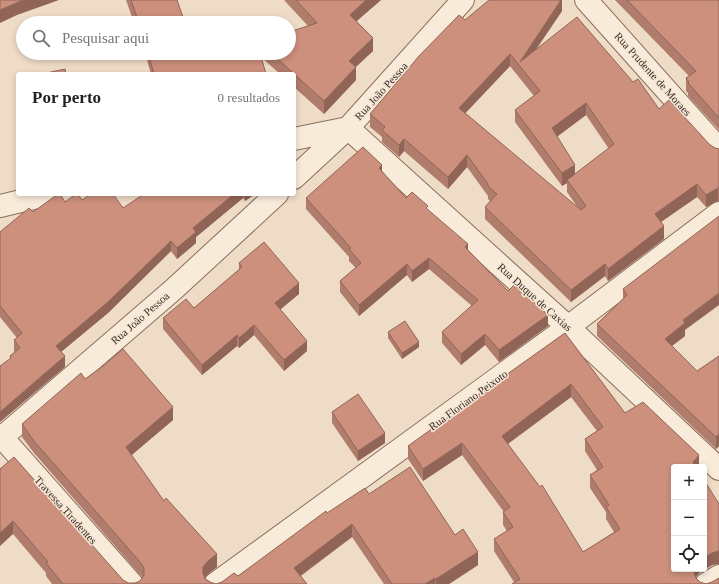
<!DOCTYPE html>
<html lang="pt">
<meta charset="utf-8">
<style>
:root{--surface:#fff;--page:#f6f6f6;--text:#222;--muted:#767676;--line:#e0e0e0}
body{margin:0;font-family:Georgia,serif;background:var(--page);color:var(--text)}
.controls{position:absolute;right:12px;bottom:12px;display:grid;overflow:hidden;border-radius:4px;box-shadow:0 2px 6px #0003}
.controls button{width:36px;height:36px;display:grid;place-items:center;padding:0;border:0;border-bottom:1px solid var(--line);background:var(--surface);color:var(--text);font:20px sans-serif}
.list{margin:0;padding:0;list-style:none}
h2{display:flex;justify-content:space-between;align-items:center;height:52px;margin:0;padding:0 16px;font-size:17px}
h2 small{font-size:13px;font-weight:400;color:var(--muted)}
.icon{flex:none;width:22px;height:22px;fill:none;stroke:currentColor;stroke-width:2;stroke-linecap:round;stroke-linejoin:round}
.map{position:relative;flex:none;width:719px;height:584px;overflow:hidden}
.search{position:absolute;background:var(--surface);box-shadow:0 2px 6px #0003;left:16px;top:16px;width:280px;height:44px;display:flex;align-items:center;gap:10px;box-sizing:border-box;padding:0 14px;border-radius:22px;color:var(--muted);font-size:15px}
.panel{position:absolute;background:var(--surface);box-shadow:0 2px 6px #0003;left:16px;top:72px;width:280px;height:124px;border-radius:4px}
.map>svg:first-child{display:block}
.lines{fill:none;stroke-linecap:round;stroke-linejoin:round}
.minor-casing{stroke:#8b6d5c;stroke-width:24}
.minor{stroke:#f9ebda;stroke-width:22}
.wall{fill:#b07c6b;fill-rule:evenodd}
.shaded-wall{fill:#906557}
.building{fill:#cd907c;stroke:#906557;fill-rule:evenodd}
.labels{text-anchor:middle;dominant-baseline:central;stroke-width:3;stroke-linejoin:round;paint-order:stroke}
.street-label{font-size:11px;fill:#3b2820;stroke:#f6e8d7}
</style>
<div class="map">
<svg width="719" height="584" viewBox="0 0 719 584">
<rect width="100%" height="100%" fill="#efdcc7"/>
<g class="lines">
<!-- minor casing -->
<g class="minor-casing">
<path id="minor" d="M586 0 719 149
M294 139 348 128 568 327 719 469
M294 178 348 128 463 0
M0 206 50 194
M0 435 132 584
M0 439 174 289 277 194
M215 584 568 327 719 213
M706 584 719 576"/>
</g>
<!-- minor -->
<use href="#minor" class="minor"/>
</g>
<!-- wall -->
<path class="wall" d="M126 0H177L185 23H134Z
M284 0H381L356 21 373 51 356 67V80L324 114 294 87V74H280L261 57 266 74H151L145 53H289L308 26Z
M562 0V11L537 48 633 82 659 109 715 148 719 149V201H718L706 207 697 197 661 222 664 239 608 281 605 276 571 302 485 219V207L490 201 488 199V196L467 167 448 189 404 151 399 157 382 142V137L370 127V114L465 20ZM510 66 534 96 515 110V122L562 186 567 183V192L578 208 465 113ZM586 115 609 149 575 174 557 137Z
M615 0H719V130L688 96V93L686 91V78L689 76Z
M382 172 406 198 428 210 508 291 548 326 499 362 485 345 461 365 442 343V332L472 306 429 269 412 282 407 275 359 316 340 292V281L356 268 349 261V257L306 209V198Z
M152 194H255L245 201 243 198 196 237V243L177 259 171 251 108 313 61 352 65 367 10 359V356L15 352 14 351V340L17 338 0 317V232L33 212 65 202 82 200 123 208Z
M239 263 299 294 280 309 307 351 284 371 254 335 239 348 237 346 202 375 163 329V318L194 308 239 270Z
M623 289 685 330V336L672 346 697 371 719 356V446L716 449 597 336V324L623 299Z
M388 332 419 347 402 359 388 338Z
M565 333 625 413 699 467H674L712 565 699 573 695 578 514 582 494 551V539L507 531 503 525V512H504L462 455 423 481 408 459V446L475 400V397ZM571 397 597 431 585 439V451L597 470 590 475V488L606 512V519L614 532 583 552 508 444Z
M85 379 173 420 131 455 164 501 217 567 208 574 205 578 210 582 216 584 238 576 327 513 369 494 455 535 478 565 449 584H384L352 537 301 576 307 584H52L46 576V573L13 534 0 469 123 580 128 583H135L140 581 142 577 34 453 22 437V424Z
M332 412 385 443 358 461 332 423Z"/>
<!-- shaded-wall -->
<path class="shaded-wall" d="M23 0H59L17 15 0 23V10Z
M366 0H381L350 27V15Z
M561 0H562V11L522 70 520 62Z
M373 38V51L349 73V61Z
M510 54V66L459 120V108Z
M356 67V80L324 114V101Z
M586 103V115L552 140V128Z
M404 139V151L399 157V145Z
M467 155V167L448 189V177Z
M382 165V176L379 168Z
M575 165V177L567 180V183L562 186V173Z
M697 184V197L655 226V214Z
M718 188V201L706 207V195Z
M234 194H243V198L196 237V243L177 259V248L193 228Z
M245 194H255L245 201Z
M664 226V239L608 281V269Z
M171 241V251L108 313 56 356V346Z
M468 244V255L465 247Z
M429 258V269L412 282V271Z
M407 264V275L359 316V305Z
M605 264V276L571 302V290Z
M299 283V294L275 314V303Z
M719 293V305L685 330V336L665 351V339L683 320Z
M548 315V326L499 362V350Z
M254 325V335L239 348V338Z
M485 334V345L461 365V354Z
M237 335V346L202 375V365Z
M307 341V351L284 371V360Z
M419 342V347L402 359V353Z
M65 356V367L0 422V412Z
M571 384V397L502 448V436Z
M173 407V420L126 460V447Z
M385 433V443L358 461V451Z
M719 434V446L716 449V437Z
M462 443V455L423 481V469Z
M699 455V467H693V462Z
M13 521V534L0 546V533Z
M352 524V537L294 580V568Z
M719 551V564L712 565 699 573 695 578 694 572V569H704V558L712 553Z
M478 552V565L449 584H436V579Z
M217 554V567L208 574 203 579V567L208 561Z
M435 578V584H425Z"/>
<!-- building -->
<path class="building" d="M0 0H23L0 10Z
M131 0H177L185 23H139Z
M296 0H366L350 15 373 38 349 61 356 67 324 101 271 53H289V32L317 23Z
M489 0H561L520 62 577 17 633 82 638 79 659 109 669 100 710 145 715 148 719 149V188H718L706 195 697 184 655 214 664 226 608 269 605 264 571 290 485 207 497 194 488 186V184L467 155 448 177 404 139 399 145 382 130 385 127 370 114 419 56 459 15 465 20ZM510 54 540 91 515 110 562 173 575 165 552 128 586 103 614 144 567 180 586 206 581 210 459 108Z
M627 0H719V118L688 83 689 82 686 78 696 71Z
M148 53H260L266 74H154Z
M65 69 66 74H42Z
M363 147 382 165 379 168 406 198 412 192 428 206 426 208 468 244 465 247 508 291 515 284 548 315 499 350 485 334 461 354 442 332 478 300 429 258 412 271 407 264 359 305 340 281 361 263 349 249 351 248 306 198Z
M58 194H60L65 202 76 194H78L82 200 91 194H113L123 208 144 194H150L151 195 152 194H234L193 228 196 232 177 248 171 241 108 302 56 346 65 356 0 412V366L11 358 10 356 20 348 14 340 22 333 0 306V232L29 208 33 212Z
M719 216V293L683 320 685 323 665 339 697 371 719 356V434L716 437 597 324 627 295 623 289Z
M264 242 299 283 275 303 307 341 284 360 254 325 239 338 237 335 202 365 163 318 186 299 194 308 242 267 239 263Z
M405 321 419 342 402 353 388 332Z
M565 333 625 413 643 402 699 455 693 462 696 467H674V569H694V572L696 578 700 582 706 584H512L520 579 494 539 513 527 503 512 510 507 462 443 423 469 408 446 440 423 477 399 475 397ZM571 384 603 427 585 439 603 467 590 475 609 505 606 507 620 529 583 552 542 485 540 487 502 436Z
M123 349 173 407 126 447 164 501 166 498 217 554 208 561 203 567V573L205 579 210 582 216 584 222 582 234 573 238 576 326 511 327 513 365 488 369 494 410 467 455 535 463 529 478 552 436 579 435 578 425 584H392L352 524 294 568 307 584H63L46 563 48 562 13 521 0 533V469L14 457 123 580 128 583H135L140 581 144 575V568L141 563 34 441 22 424 81 373 85 379 103 366Z
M358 394 385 433 358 451 332 412Z
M704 480 719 504V551L712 553 704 558Z
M719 578V584H706L712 582Z"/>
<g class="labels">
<!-- street labels -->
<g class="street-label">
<text transform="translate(653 74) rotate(48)">Rua Prudente de Moraes</text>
<text transform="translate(381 91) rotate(-48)">Rua João Pessoa</text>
<text transform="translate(535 297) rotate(42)">Rua Duque de Caxias</text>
<text transform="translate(140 318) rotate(-41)">Rua João Pessoa</text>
<text transform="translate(468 400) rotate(-36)">Rua Floriano Peixoto</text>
<text transform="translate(66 510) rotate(48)">Travessa Tiradentes</text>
</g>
</g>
</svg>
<div class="controls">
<button>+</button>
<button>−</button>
<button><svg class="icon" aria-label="locate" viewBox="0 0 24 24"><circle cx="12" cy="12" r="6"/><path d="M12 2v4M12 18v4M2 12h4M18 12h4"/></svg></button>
</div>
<div class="search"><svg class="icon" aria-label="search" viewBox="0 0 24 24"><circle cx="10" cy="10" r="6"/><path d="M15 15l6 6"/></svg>Pesquisar aqui</div>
<section class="panel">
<h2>Por perto<small>0 resultados</small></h2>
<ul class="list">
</ul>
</section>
</div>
